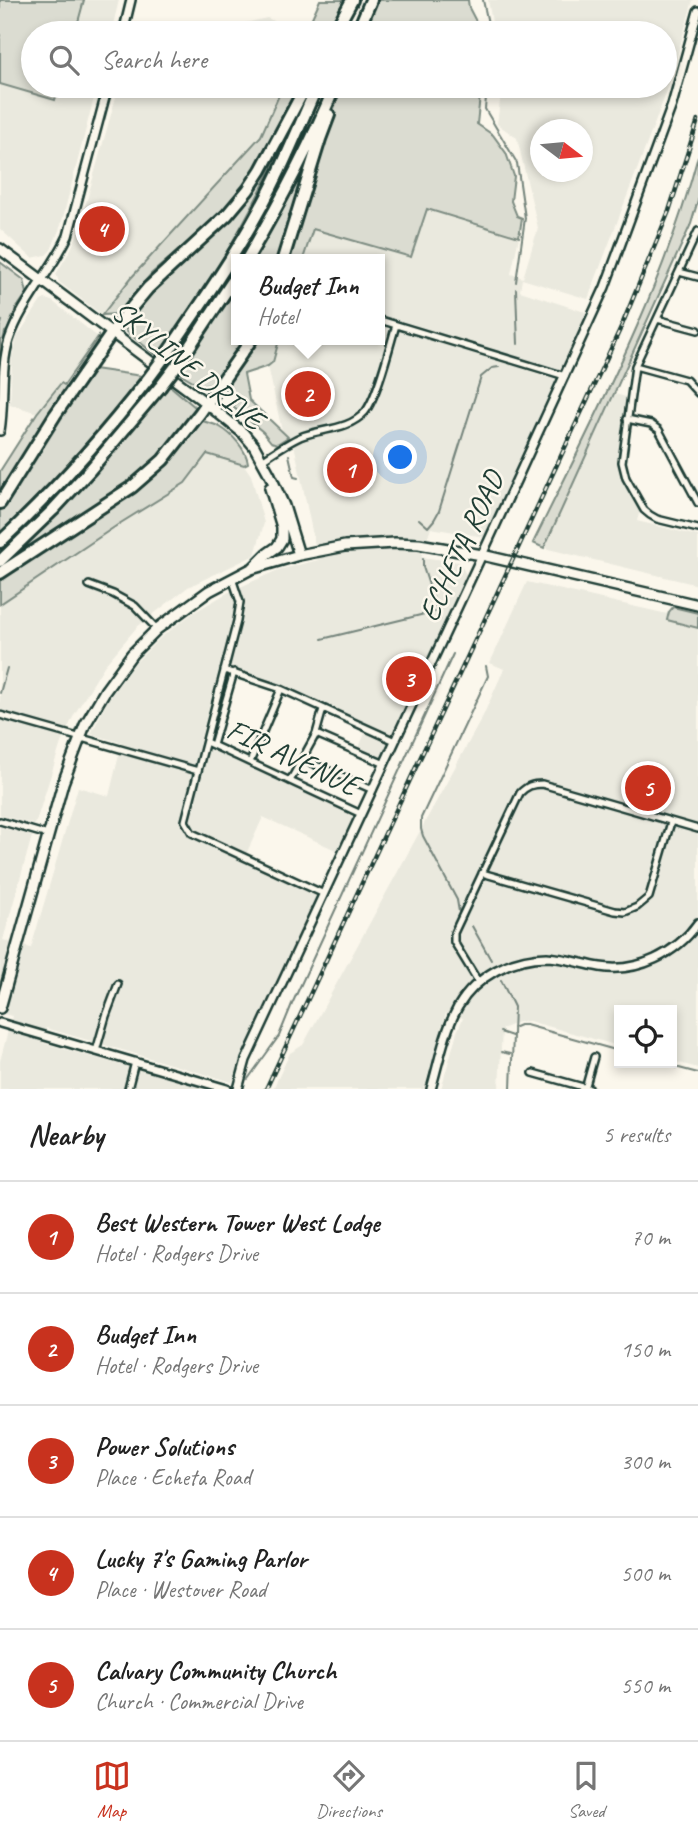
<!DOCTYPE html>
<meta charset="utf-8">
<style>
:root{--surface:#fff;--page:#f2f2f2;--text:#222;--muted:#767676;--line:#e0e0e0;--accent:#c8321e}
body{margin:0;font-family:Caveat,sans-serif;background:var(--page);color:var(--text)}
.controls{position:absolute;right:21px;bottom:21px;display:grid;overflow:hidden;border-radius:0px;box-shadow:0 4px 10px #0003}
.controls button{width:63px;height:63px;display:grid;place-items:center;padding:0;border:0;border-bottom:2px solid var(--line);background:var(--surface);color:var(--text);font:35px sans-serif}
.compass{position:absolute;left:530px;top:119px;width:63px;height:63px;border-radius:50%;background:var(--surface);box-shadow:0 4px 10px #0003;rotate:106deg}
.you{position:absolute;left:401px;top:458px;width:24px;height:24px;margin:-18px;border:5px solid #fff;border-radius:50%;background:#1a73e8;box-shadow:0 0 0 10px #1a73e833}
.badge{display:grid;place-items:center;width:46px;height:46px;border-radius:50%;background:var(--accent);color:#fff;font-size:23px;font-weight:700}
.pin{position:absolute;translate:-50% -50%;border:4px solid #fff;box-shadow:0 2px 7px #0006}
.popup{position:absolute;left:231px;top:254px;width:154px;height:91px;box-sizing:border-box;display:grid;place-content:center;border-radius:0px;background:var(--surface);filter:drop-shadow(0 2px 5px #0005);font-size:23px;white-space:nowrap;color:var(--muted)}
.popup b{font-size:26px;color:var(--text)}
.popup::after{content:'';position:absolute;left:50%;top:100%;margin-left:-14px;border:14px solid transparent;border-top-color:var(--surface)}
.list{margin:0;padding:0;list-style:none}
h2{display:flex;justify-content:space-between;align-items:center;height:91px;margin:0;padding:0 28px;font-size:30px}
h2 small{font-size:23px;font-weight:400;color:var(--muted)}
.list li{display:grid;grid-template-columns:46px 1fr auto;gap:21px;align-items:center;box-sizing:border-box;height:112px;padding:0 28px;border-top:2px solid var(--line)}
.list b{display:block;font-size:26px;white-space:nowrap}
.list p{margin:0;font-size:23px;white-space:nowrap;color:var(--muted)}
.list em{font-size:23px;font-style:normal;color:var(--muted)}
.icon{flex:none;width:38px;height:38px;fill:none;stroke:currentColor;stroke-width:2;stroke-linecap:round;stroke-linejoin:round}
.map{position:relative;flex:none;width:698px;height:1089px;overflow:hidden}
.search{position:absolute;background:var(--surface);box-shadow:0 4px 10px #0003;left:21px;right:21px;top:21px;height:77px;display:flex;align-items:center;gap:18px;box-sizing:border-box;padding:0 24px;border-radius:38px;color:var(--muted);font-size:26px}
.sheet{height:651px;background:var(--surface)}
nav{display:flex;justify-content:space-around;align-items:center;box-sizing:border-box;height:98px;border-top:2px solid var(--line);background:var(--surface);font-size:19px;color:var(--muted)}
nav a{display:grid;justify-items:center;gap:4px}
nav .on{color:var(--accent)}
.map>svg:first-child{display:block}
.built{fill:#eae9de;fill-rule:evenodd}
.green{fill:#dbdcd1;stroke:#7d8c82;stroke-width:2}
.lines{fill:none;stroke-linecap:round;stroke-linejoin:round}
.stream{stroke:#74847b;stroke-width:2}
.minor-casing{stroke:#1f3d34;stroke-width:10}
.tertiary-casing{stroke:#1f3d34;stroke-width:12}
.primary-casing{stroke:#1f3d34;stroke-width:14}
.motorway-casing{stroke:#1f3d34;stroke-width:16}
.minor{stroke:#fbf7ec;stroke-width:5}
.tertiary{stroke:#fbf7ec;stroke-width:7}
.primary{stroke:#fbf7ec;stroke-width:9}
.motorway{stroke:#fbf7ec;stroke-width:10}
.rail-casing{stroke:#1f3d34;stroke-width:4.5}
.rail{stroke:#fbf7ec;stroke-width:2;stroke-dasharray:5;stroke-linecap:butt}
.motorway-bridge-casing{stroke:#1f3d34;stroke-width:16;stroke-linecap:butt}
.motorway-bridge{stroke:#fbf7ec;stroke-width:10}
.labels{text-anchor:middle;dominant-baseline:central;stroke-width:5;stroke-linejoin:round;paint-order:stroke}
.street-label{font-size:30px;fill:#1f3d34;stroke:#fbf7ec}
</style>
<div class="map">
<svg width="698" height="1089" viewBox="0 0 698 1089">
<rect width="100%" height="100%" fill="#fbf7ec"/>
<filter id="ink" filterUnits="userSpaceOnUse"><feTurbulence type="fractalNoise" baseFrequency=".0143" numOctaves="2"/><feDisplacementMap in="SourceGraphic" scale="14" xChannelSelector="R" yChannelSelector="G"/><feConvolveMatrix kernelMatrix="1 2 1 2 8 2 1 2 1" color-interpolation-filters="sRGB"/></filter>
<g filter="url(#ink)">
<!-- built -->
<path class="built" d="M84 0H119L111 33H75Z
M488 0H693L668 88 588 299 522 279 520 291 588 313 562 370 395 319 387 329 410 334 556 379 484 537 431 528 421 557 459 562 467 576 382 760 358 750 368 726 221 662 199 745 323 800 352 816 353 820 338 851 263 817 243 861 315 895 316 900 232 1082 46 1028 43 1043 207 1089H0V1061L12 1016 0 1013V827L32 836 3 940 31 948 78 787 109 796 122 743 91 734 108 700 134 664 160 638 193 613 227 593 278 570 318 560 294 444 282 431 268 366 273 362 279 340H380V259H303L312 229 411 257 427 209 519 237 511 274 523 278 538 228 517 138 497 124 502 86H665V33H494ZM540 130H582V172H540Z
M267 18 303 33H202Z
M0 84 55 100 59 86H97L61 225 51 250 46 255 32 258 0 229Z
M119 86H283L261 136 131 278 102 315 59 282 56 274 71 249 77 235Z
M45 299 52 301 98 337 63 385 61 384 37 413 10 404 12 357 17 337 41 301Z
M615 394 626 397 618 464 624 482 640 510 637 521 698 536V585L544 548Z
M207 454 244 465 251 475 264 523 255 555 188 587 137 627 104 666 74 715 61 743 35 825 0 815V604L119 524 185 483Z
M527 582 698 621V1068L672 1061V1010H619V1046L529 1021 518 1022 502 1029 499 1089H441L457 1032 463 1018 446 1013 424 1089H273L290 1053 303 1045 483 716 504 669 490 663Z"/>
<!-- green -->
<path class="green" d="M0 0H84L75 33H33V86H59L55 100 0 84Z
M320 0H346L331 33H305Z
M377 0H468L469 8 482 33H364Z
M283 86H303L257 170 228 208 151 274 118 314 102 315 131 278 261 136Z
M343 86H481L477 124 493 135 506 153 514 176 511 201 517 216 522 218 519 237 427 209 411 257 313 229 303 259H285L321 141Z
M299 107 300 108C261 195 216 280 157 356L126 331V322C134 319 134 314 137 307 139 303 144 299 147 295L227 220Z
M698 156V200L691 224 544 548 533 543C594 418 662 292 698 156Z
M305 161 308 162 278 259H253L286 201Z
M0 262 24 280 27 293 16 309 7 331 5 332 0 355V327L2 321 0 320Z
M236 287V340H245L222 375 211 385 201 386 178 372 225 306Z
M98 337V344L71 381 0 498V471L37 413 61 383 64 385Z
M254 340H279L273 362 268 366 244 374 249 400 288 437 277 444 271 442 263 432 233 407 238 401V397L236 394 220 393Z
M94 369 142 376C98 432 51 484 0 533V509L79 385Z
M169 385 195 407V411L184 423 167 451 126 487 13 559C24 541 48 524 63 508 100 468 135 427 169 385Z
M203 421C208 423 215 424 220 427 232 434 246 449 248 463L244 465 207 454 185 483 119 524 0 604V576L109 508 198 424Z
M673 607 698 613V628L667 620 669 612Z"/>
<g class="lines">
<!-- stream -->
<path class="stream" d="M483 0 490 33
M487 86 485 109 517 163 525 218 516 282
M516 289 518 344
M289 455 294 477 298 478
M419 519 428 527 434 520 439 511 481 377 492 368 499 367
M423 559V567L440 619
M322 639 437 611
M0 693 7 668
M459 912 457 900 423 836 421 829V818L488 676 486 666
M472 926 491 960
M501 980 514 1007 511 1089
M513 1028 520 1025H526L619 1051
M500 1032 512 1036
M501 1052 510 1054
M660 1063 698 1073
M248 1079 279 1036 292 1004 453 654"/>
<!-- minor casing -->
<g class="minor-casing">
<path id="minor" d="M698 231 635 366 622 462 626 478 644 510 650 515 657 519 698 529
M679 272 698 277
M657 319 698 330
M380 320 565 376
M635 366 686 380 698 393
M627 419 651 424 659 430 698 503
M262 460C274 452 287 443 300 437 321 428 348 431 365 412 377 398 390 345 396 325
M232 578 240 602 237 621 185 821 192 833 324 894
M89 585 113 594 135 606 157 629
M224 670 281 689 395 741
M0 715 198 771
M316 734 385 764
M206 742 361 814
M213 745 234 672
M302 759 373 790
M250 762 281 689
M290 781 316 734 323 709
M0 821 48 835
M482 873 615 911 625 912 637 907 649 897 671 822
M479 983 454 942V933L520 793C527 786 532 784 542 784L698 829
M96 1051 106 1016 118 984
M533 1073 590 1089
M128 1089 135 1062
M585 1089 594 1057"/>
</g>
<!-- tertiary casing -->
<g class="tertiary-casing">
<path id="tertiary" d="M123 33 131 0
M0 431C5 401 0 369 9 340 22 302 51 272 68 236L108 86
M0 1023 227 1089
M238 1089 246 1060 488 542 605 287 672 105 698 11
M431 1089C439 1062 444 1032 458 1007 476 976 512 957 547 957 566 958 583 964 600 967 638 973 676 954 698 923"/>
</g>
<!-- primary casing -->
<g class="primary-casing">
<path id="primary" d="M0 249 206 403 243 433 254 446 270 475 284 506 299 555
M253 568 267 554 277 547 282 539V527L270 488
M0 1008 63 783 85 725 105 691 132 654 157 629 209 591 251 569 299 555 345 546 395 543 419 544 482 555 698 605"/>
</g>
<!-- motorway casing -->
<g class="motorway-casing">
<path id="motorway" d="M334 33 352 0
M357 33 371 0
M247 259C280 203 310 146 335 86
M283 259 320 139 329 115
M168 352C208 294 250 234 280 170 293 142 305 114 317 86
M180 361 236 276
M0 503 55 415 118 324 148 288 227 215 248 190 261 170 306 86
M0 542C54 492 103 437 148 379
M0 561 53 510 90 470 160 387
M0 573 132 487 163 460 200 413 251 340"/>
</g>
<!-- minor -->
<use href="#minor" class="minor"/>
<!-- tertiary -->
<use href="#tertiary" class="tertiary"/>
<!-- primary -->
<use href="#primary" class="primary"/>
<!-- motorway -->
<use href="#motorway" class="motorway"/>
<!-- rail casing -->
<g class="rail-casing">
<path id="rail" d="M266 1089 622 325 669 211 698 120"/>
</g>
<!-- rail -->
<use href="#rail" class="rail"/>
<!-- motorway-bridge casing -->
<g class="motorway-bridge-casing">
<path id="motorway-bridge" d="M148 379 168 352
M160 387 180 361"/>
</g>
<!-- motorway-bridge -->
<use href="#motorway-bridge" class="motorway-bridge"/>
</g>
</g>
<g class="labels">
<!-- street labels -->
<g class="street-label">
<text transform="translate(188 365) rotate(39)">SKYLINE DRIVE</text>
<text transform="translate(461 546) rotate(-65)">ECHETA ROAD</text>
<text transform="translate(293 757) rotate(25)">FIR AVENUE</text>
</g>
</g>
</svg>
<div class="controls">
<button><svg class="icon" aria-label="locate" viewBox="0 0 24 24"><circle cx="12" cy="12" r="6"/><path d="M12 2v4M12 18v4M2 12h4M18 12h4"/></svg></button>
</div>
<svg class="compass" viewBox="-18 -18 36 36"><path d="M0-13l5 13h-10z" fill="#e53935"/><path d="M0 13l5-13h-10z" fill="#767676"/></svg>
<div class="you"></div>
<div class="pin badge" style="left:350px;top:470px">1</div>
<div class="pin badge" style="left:308px;top:394px">2</div>
<div class="popup"><b>Budget Inn</b>Hotel</div>
<div class="pin badge" style="left:409px;top:679px">3</div>
<div class="pin badge" style="left:102px;top:229px">4</div>
<div class="pin badge" style="left:648px;top:788px">5</div>
<div class="search"><svg class="icon" aria-label="search" viewBox="0 0 24 24"><circle cx="10" cy="10" r="6"/><path d="M15 15l6 6"/></svg>Search here</div>
</div>
<section class="sheet">
<h2>Nearby<small>5 results</small></h2>
<ul class="list">
<li><span class="badge">1</span><div><b>Best Western Tower West Lodge</b><p>Hotel · Rodgers Drive</p></div><em>70 m</em></li>
<li><span class="badge">2</span><div><b>Budget Inn</b><p>Hotel · Rodgers Drive</p></div><em>150 m</em></li>
<li><span class="badge">3</span><div><b>Power Solutions</b><p>Place · Echeta Road</p></div><em>300 m</em></li>
<li><span class="badge">4</span><div><b>Lucky 7's Gaming Parlor</b><p>Place · Westover Road</p></div><em>500 m</em></li>
<li><span class="badge">5</span><div><b>Calvary Community Church</b><p>Church · Commercial Drive</p></div><em>550 m</em></li>
</ul>
</section>
<nav>
<a class="on"><svg class="icon" aria-label="map" viewBox="0 0 24 24"><path d="M3 6l6-2 6 2 6-2v14l-6 2-6-2-6 2zM9 4v14M15 6v14"/></svg>Map</a>
<a><svg class="icon" aria-label="directions" viewBox="0 0 24 24"><path d="M12 3l9 9-9 9-9-9zM9 14v-3h6M13 9l2 2-2 2"/></svg>Directions</a>
<a><svg class="icon" aria-label="saved" viewBox="0 0 24 24"><path d="M7 4h10v16l-5-4-5 4z"/></svg>Saved</a>
</nav>
